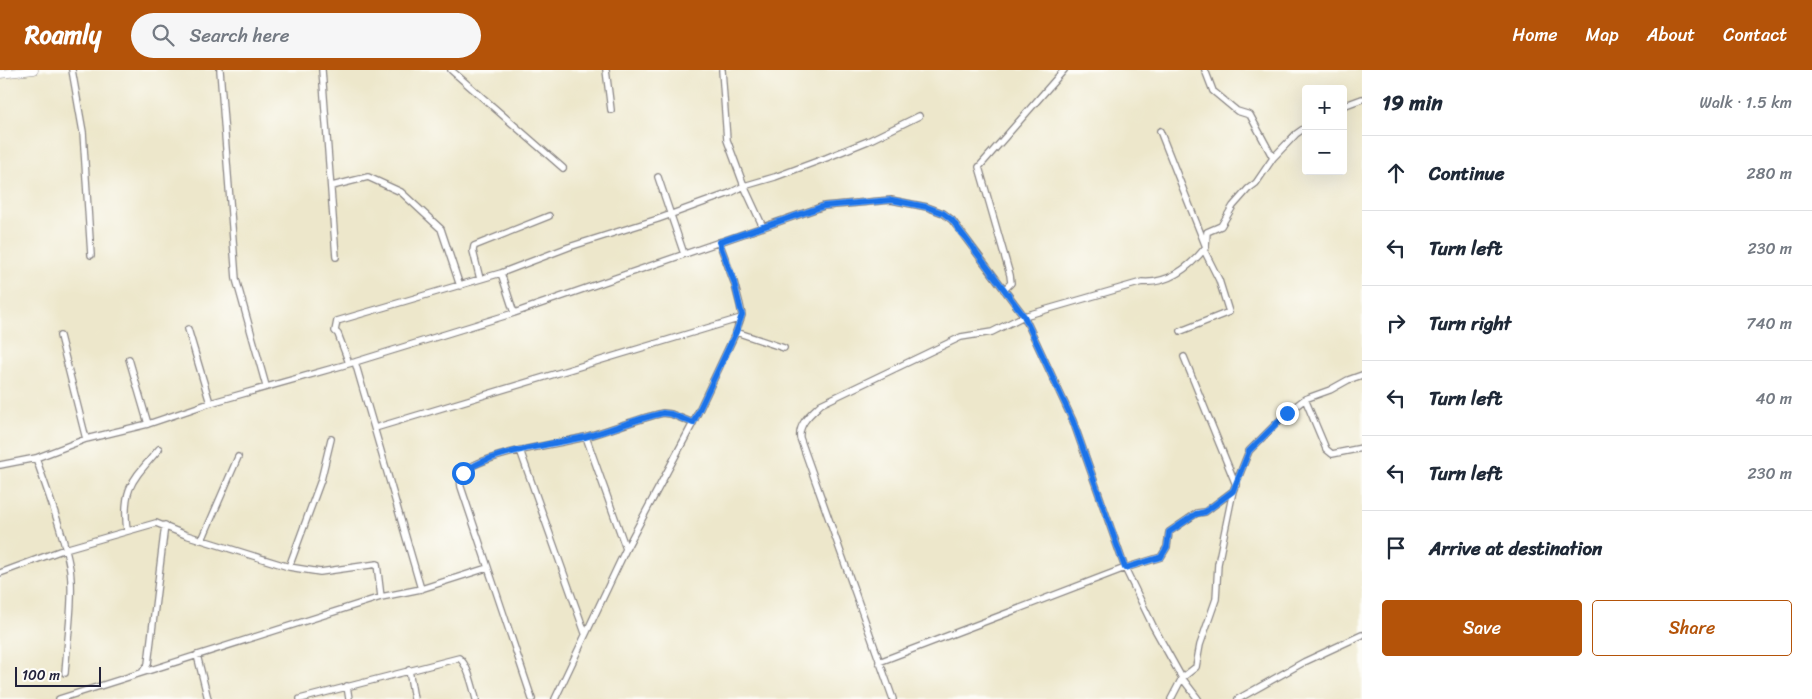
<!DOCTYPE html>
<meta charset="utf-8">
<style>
:root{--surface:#fff;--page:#f6f6f7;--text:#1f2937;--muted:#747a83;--line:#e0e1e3;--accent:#b45309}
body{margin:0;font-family:Sriracha,sans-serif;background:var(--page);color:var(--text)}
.controls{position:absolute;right:15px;top:15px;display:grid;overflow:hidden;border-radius:5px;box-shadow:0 5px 20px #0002}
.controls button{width:45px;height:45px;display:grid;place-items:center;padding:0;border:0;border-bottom:1px solid var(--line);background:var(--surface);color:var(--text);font:25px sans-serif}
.scale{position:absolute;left:15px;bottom:12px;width:86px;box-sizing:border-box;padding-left:5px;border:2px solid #22223b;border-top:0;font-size:14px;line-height:18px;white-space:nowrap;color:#22223b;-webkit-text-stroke:4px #fdfcf7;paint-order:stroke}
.stop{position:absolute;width:15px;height:15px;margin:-11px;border:4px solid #1a73e8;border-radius:50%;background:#fff}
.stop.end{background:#1a73e8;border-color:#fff;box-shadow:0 1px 5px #0008}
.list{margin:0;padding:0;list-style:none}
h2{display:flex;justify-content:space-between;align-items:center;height:65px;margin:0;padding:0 20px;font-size:21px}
h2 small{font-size:16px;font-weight:400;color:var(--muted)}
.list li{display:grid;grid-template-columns:32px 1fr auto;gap:15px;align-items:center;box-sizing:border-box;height:75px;padding:0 20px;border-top:1px solid var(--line)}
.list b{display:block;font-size:19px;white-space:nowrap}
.list em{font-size:16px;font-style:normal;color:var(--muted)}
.actions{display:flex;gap:10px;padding:15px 20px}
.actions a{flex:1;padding:11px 0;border:1px solid var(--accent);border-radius:5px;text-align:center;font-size:18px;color:var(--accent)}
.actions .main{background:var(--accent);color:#fff}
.icon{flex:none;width:28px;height:28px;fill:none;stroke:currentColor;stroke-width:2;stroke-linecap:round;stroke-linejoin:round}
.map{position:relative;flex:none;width:1362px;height:629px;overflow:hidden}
header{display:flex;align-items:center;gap:30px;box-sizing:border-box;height:70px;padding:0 25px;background:var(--accent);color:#fff}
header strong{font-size:24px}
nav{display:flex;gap:28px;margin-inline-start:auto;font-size:18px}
.search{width:350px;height:45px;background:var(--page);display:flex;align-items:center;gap:12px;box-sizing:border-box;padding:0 18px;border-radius:28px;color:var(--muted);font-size:19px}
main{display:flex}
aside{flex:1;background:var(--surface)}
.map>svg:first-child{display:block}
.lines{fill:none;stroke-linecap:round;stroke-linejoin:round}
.minor-casing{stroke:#888483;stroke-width:8}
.tertiary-casing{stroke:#888483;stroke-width:9}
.minor{stroke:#fff;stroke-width:5.5}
.tertiary{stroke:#fff;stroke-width:8}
.route{stroke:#1a73e8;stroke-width:6}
</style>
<header>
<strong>Roamly</strong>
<div class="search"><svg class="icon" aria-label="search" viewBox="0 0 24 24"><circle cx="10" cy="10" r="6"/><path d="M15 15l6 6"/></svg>Search here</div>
<nav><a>Home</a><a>Map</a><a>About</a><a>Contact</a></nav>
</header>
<main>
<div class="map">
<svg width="1362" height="629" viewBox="0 0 1362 629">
<rect width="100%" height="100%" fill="#fdfcf7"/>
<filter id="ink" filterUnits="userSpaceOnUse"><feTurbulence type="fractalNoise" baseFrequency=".02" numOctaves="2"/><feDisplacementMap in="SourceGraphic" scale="10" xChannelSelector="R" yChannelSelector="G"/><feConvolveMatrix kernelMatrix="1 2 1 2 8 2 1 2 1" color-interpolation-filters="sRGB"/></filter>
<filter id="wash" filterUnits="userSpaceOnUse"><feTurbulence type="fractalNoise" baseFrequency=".0096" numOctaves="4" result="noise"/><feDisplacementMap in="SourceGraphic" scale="20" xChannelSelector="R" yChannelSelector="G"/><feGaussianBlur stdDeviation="1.12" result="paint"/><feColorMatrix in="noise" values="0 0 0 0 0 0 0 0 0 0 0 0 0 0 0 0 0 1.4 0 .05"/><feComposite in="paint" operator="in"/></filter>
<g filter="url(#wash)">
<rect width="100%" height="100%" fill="#ede7cb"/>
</g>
<g filter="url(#ink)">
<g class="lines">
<!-- minor casing -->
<g class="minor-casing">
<path id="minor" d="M72 0 83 62 91 185
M220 0 236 209 266 316
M322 0 336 187
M451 0 563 98
M606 0 611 40
M722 0 727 70 744 116 763 157
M1205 0 1213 21 1237 41 1250 45 1273 88
M1343 36 1362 29
M1160 61 1206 177
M658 107 684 184
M332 116 368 107 401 122 441 159 460 216
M501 203 514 243
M480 209 473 181 474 176 549 146
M1004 220 1011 213 1010 205 979 97 1064 0
M188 259 210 333
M1181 261 1229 242 1219 210 1204 180
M736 262 784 278
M60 266 86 369
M1184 287 1236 415
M129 289 148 354
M355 292 421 519
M349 293 338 264 335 261 337 251 501 203 569 177 658 149 730 123 744 116 775 107 826 88 868 71 919 46
M1305 329 1326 379 1332 384 1362 378
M375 358 741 248
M586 367 626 479
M520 380 585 563
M36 388C48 424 63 461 70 499 74 528 67 573 65 603
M0 395 36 388 86 369 148 354 210 333 355 292 514 243 824 136 891 130 927 137 943 143 952 150 1024 246 1073 351 1125 498 1153 556 1182 608 1198 629
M127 461C122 417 132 411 159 379
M202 470 238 387
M289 497 321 410 331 369
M0 503 65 479 156 453 186 465 289 497 320 502 377 494 381 527
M197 585 208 629
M879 592 1125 498 1161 487 1167 477 1169 462 1197 443 1205 442 1233 421
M409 600 414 629
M143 601 148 594 165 455
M347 616 349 629
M59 629 381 527 421 519 487 498
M300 629 459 588C468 594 473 618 476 629
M532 629 461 417C459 407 463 401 472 396 505 380 549 376 585 367 611 360 636 349 663 343L671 344 693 353
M555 629 626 479 693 353 736 262 742 245 740 235 734 212 719 172
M893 629 800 368C798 353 812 343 821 334L961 267 992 262 1024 246 1142 212C1168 214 1190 197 1206 177L1207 162 1221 156 1233 136 1248 119 1256 113 1273 88 1296 64 1306 57
M1171 629 1182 608 1196 597 1200 575 1216 529 1218 494 1233 421 1249 381 1287 343 1305 329 1330 320 1348 310 1362 305
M1238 629 1304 592 1362 565"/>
</g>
<!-- tertiary casing -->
<g class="tertiary-casing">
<path id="tertiary" d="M0 4 34 0"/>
</g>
<!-- minor -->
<use href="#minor" class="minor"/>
<!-- tertiary -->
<use href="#tertiary" class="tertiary"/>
</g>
</g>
<g class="lines" filter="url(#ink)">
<!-- route -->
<path class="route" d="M463 403C490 381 550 375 585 367 611 360 636 349 663 343L671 344 693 353 736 262 742 245 734 212 719 172 824 136 892 130 927 137 943 143 952 150 1024 246 1073 351 1125 498 1161 487 1167 477 1169 462 1196 444 1205 442 1233 421 1249 381 1287 343"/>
</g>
</svg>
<div class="controls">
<button>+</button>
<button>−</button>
</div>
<div class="scale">100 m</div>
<div class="stop" style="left:463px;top:403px"></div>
<div class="stop end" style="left:1287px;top:343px"></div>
</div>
<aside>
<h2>19 min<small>Walk · 1.5 km</small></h2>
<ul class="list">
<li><svg class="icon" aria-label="ahead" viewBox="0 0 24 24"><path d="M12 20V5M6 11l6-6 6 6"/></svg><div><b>Continue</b></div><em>280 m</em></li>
<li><svg class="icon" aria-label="left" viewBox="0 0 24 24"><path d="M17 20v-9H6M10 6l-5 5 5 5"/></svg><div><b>Turn left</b></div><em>230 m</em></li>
<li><svg class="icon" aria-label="right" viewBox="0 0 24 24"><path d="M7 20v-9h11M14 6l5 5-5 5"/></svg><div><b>Turn right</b></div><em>740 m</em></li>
<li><svg class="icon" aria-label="left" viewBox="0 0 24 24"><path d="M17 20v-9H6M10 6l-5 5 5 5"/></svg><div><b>Turn left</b></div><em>40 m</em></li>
<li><svg class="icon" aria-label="left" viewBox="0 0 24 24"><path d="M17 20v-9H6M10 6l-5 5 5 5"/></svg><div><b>Turn left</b></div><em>230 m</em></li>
<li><svg class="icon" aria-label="arrive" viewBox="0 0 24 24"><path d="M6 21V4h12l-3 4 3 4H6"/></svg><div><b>Arrive at destination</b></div></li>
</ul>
<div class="actions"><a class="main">Save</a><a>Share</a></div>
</aside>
</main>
